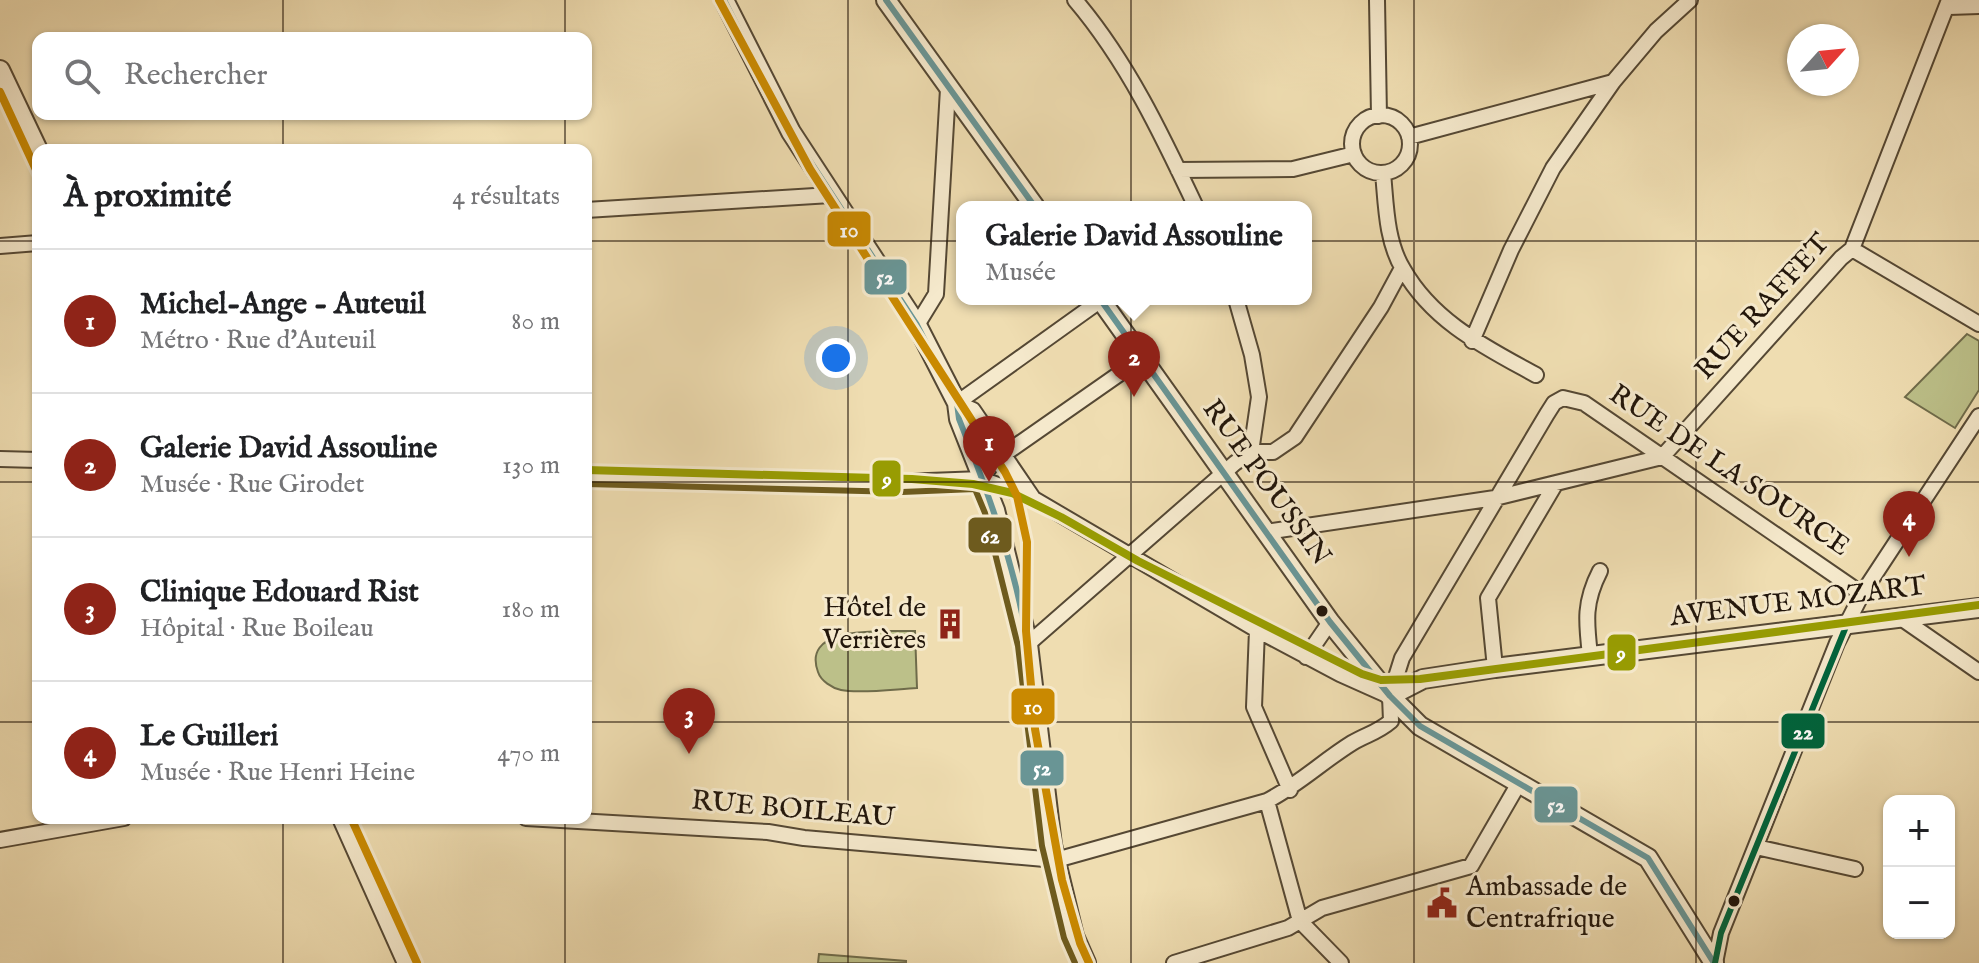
<!DOCTYPE html>
<html lang="fr">
<meta charset="utf-8">
<style>
:root{--surface:#fff;--page:#f2f2f2;--text:#202124;--muted:#757577;--line:#e0e0e0;--accent:#8f2418}
body{margin:0;font-family:"IM FELL English",serif;background:var(--page);color:var(--text)}
.controls{position:absolute;right:24px;bottom:24px;display:grid;overflow:hidden;border-radius:16px;box-shadow:0 2px 6px #0004}
.controls button{width:72px;height:72px;display:grid;place-items:center;padding:0;border:0;border-bottom:2px solid var(--line);background:var(--surface);color:var(--text);font:40px sans-serif}
.compass{position:absolute;left:1787px;top:24px;width:72px;height:72px;border-radius:50%;background:var(--surface);box-shadow:0 2px 6px #0004;rotate:63deg}
.you{position:absolute;left:836px;top:358px;width:28px;height:28px;margin:-20px;border:6px solid #fff;border-radius:50%;background:#1a73e8;box-shadow:0 0 0 12px #1a73e833}
.badge{display:grid;place-items:center;width:52px;height:52px;border-radius:50%;background:var(--accent);color:#fff;font-size:26px;font-weight:700}
.pin{position:absolute;translate:-50% -66px;filter:drop-shadow(0 2px 4px #0008)}
.pin::after{content:'';position:absolute;top:42px;width:28px;height:24px;background:inherit;clip-path:polygon(0 0,100% 0,50% 100%)}
.popup{position:absolute;left:956px;top:201px;width:356px;height:104px;box-sizing:border-box;display:grid;place-content:center;border-radius:16px;background:var(--surface);filter:drop-shadow(0 2px 6px #0005);font-size:26px;white-space:nowrap;color:var(--muted)}
.popup b{font-size:30px;color:var(--text)}
.popup::after{content:'';position:absolute;left:50%;top:100%;margin-left:-16px;border:16px solid transparent;border-top-color:var(--surface)}
.list{margin:0;padding:0;list-style:none}
h2{display:flex;justify-content:space-between;align-items:center;height:104px;margin:0;padding:0 32px;font-size:34px}
h2 small{font-size:26px;font-weight:400;color:var(--muted)}
.list li{display:grid;grid-template-columns:52px 1fr auto;gap:24px;align-items:center;box-sizing:border-box;height:144px;padding:0 32px;border-top:2px solid var(--line)}
.list b{display:block;font-size:30px;white-space:nowrap}
.list p{margin:0;font-size:26px;white-space:nowrap;color:var(--muted)}
.list em{font-size:26px;font-style:normal;color:var(--muted)}
.icon{flex:none;width:44px;height:44px;fill:none;stroke:currentColor;stroke-width:2;stroke-linecap:round;stroke-linejoin:round}
.map{position:relative;flex:none;width:1979px;height:963px;overflow:hidden}
.search{position:absolute;background:var(--surface);box-shadow:0 2px 6px #0004;left:32px;top:32px;width:560px;height:88px;display:flex;align-items:center;gap:20px;box-sizing:border-box;padding:0 28px;border-radius:16px;color:var(--muted);font-size:30px}
.panel{position:absolute;background:var(--surface);box-shadow:0 2px 6px #0004;left:32px;top:144px;width:560px;height:680px;border-radius:16px}
.map>svg:first-child{display:block}
.green{fill:#bcc089;stroke:#6f6b4a;stroke-width:2}
.lines{fill:none;stroke-linecap:round;stroke-linejoin:round}
.minor-casing{stroke:#554834;stroke-width:18}
.tertiary-casing{stroke:#554834;stroke-width:22}
.minor{stroke:#f5e9cc;stroke-width:14}
.tertiary{stroke:#f5e9cc;stroke-width:18}
.bus-1-casing{stroke:#f5e9cc;stroke-width:12}
.bus-2-casing{stroke:#f5e9cc;stroke-width:12}
.bus-3-casing{stroke:#f5e9cc;stroke-width:12}
.bus-1{stroke:#699595;stroke-width:6}
.bus-2{stroke:#6e5b1e;stroke-width:6}
.bus-3{stroke:#00643c;stroke-width:6}
.metro-1-casing{stroke:#f5e9cc;stroke-width:14}
.metro-2-casing{stroke:#f5e9cc;stroke-width:14}
.metro-1{stroke:#989c02;stroke-width:8}
.metro-2{stroke:#c98901;stroke-width:8}
.grid{fill:none;stroke:#22160b;stroke-width:2;stroke-opacity:0.55}
.bus-dot{fill:#22160b;stroke:#f5e9cc;stroke-width:3}
.labels{text-anchor:middle;dominant-baseline:central;stroke-width:6;stroke-linejoin:round;paint-order:stroke}
.street-label{font-size:28px;fill:#22160b;stroke:#f5e9cc}
.poi-label{font-size:28px;fill:#22160b;stroke:#f5e9cc;text-anchor:end}
.line-badge{stroke:#f5e9cc;stroke-width:3}
.badge-label{font-size:22px;text-anchor:middle;font-weight:bold;fill:#fff}
</style>
<div class="map">
<svg width="1979" height="963" viewBox="0 0 1979 963">
<rect width="100%" height="100%" fill="#efddb1"/>
<filter id="stains"><feTurbulence type="fractalNoise" baseFrequency=".0025" numOctaves="4"/><feColorMatrix values="0 0 0 0 .2 0 0 0 0 .09 0 0 0 0 .02 0 0 0 .5 -.17"/></filter>
<radialGradient id="worn" r=".72"><stop offset=".6" stop-color="#630" stop-opacity="0"/><stop offset="1" stop-color="#630" stop-opacity=".3"/></radialGradient>
<!-- green -->
<path class="green" d="M1967 334 1979 341V390L1955 428 1905 397Z
M915 631 917 688C896 689 860 694 841 690 832 688 821 681 818 672 800 623 889 632 915 631Z
M819 954 906 961V963H818Z"/>
<g class="lines">
<!-- minor casing -->
<g class="minor-casing">
<path id="minor" d="M1075 0C1127 61 1162 135 1196 207
M1377 0 1379 116
M1949 7 1979 6
M1352 144a29 29 0 1 1 58 0a29 29 0 1 1-58 0Z
M1409 137 1613 82
M1178 170 1293 169 1354 154
M1383 173C1386 204 1386 241 1403 269 1433 322 1485 347 1536 375
M586 210 831 195
M0 246 38 243
M1852 249 1979 324
M1236 299 1252 355 1259 397 1251 452
M917 325 936 294 948 89
M1472 341 1511 250 1553 168 1613 82 1656 31 1690 0
M957 403 1101 300
M957 403 973 410 1033 498
M1662 457 1841 258 1852 249 1949 0
M0 459 38 460
M586 474 902 482 982 479 1034 499 1257 630 1340 674 1387 695
M982 479 991 465 1003 455 1142 358
M1266 532 1495 498 1662 457
M1901 618 1979 672
M1257 630 1254 707 1290 790
M1028 644 1235 463 1251 452H1273L1295 437 1381 307 1402 268
M1590 655C1586 621 1584 602 1600 571
M1306 657 1330 622
M1495 668 1488 598 1556 483
M1267 801 1300 921 1341 963
M526 818 768 832 804 838 1056 860 1267 801C1298 785 1323 761 1352 743 1367 734 1377 733 1391 721L1390 696 1402 658 1547 414 1554 403 1563 398 1584 403 1862 594
M0 840 124 818
M1756 847 1855 869
M1174 963 1288 928 1322 908 1471 866 1519 783
M1715 963 1721 933 1837 643 1862 594 1979 416"/>
</g>
<!-- tertiary casing -->
<g class="tertiary-casing">
<path id="tertiary" d="M724 0 791 132 917 325 957 403 959 419 995 510 1028 644 1052 845 1074 936 1086 963
M886 0 1035 207
M0 70 38 150
M1100 299 1330 622 1390 696 1420 726 1648 858 1714 963
M1390 696 1423 679 1495 668 1979 608
M342 818 407 963"/>
</g>
<!-- minor -->
<use href="#minor" class="minor"/>
<!-- tertiary -->
<use href="#tertiary" class="tertiary"/>
<!-- bus-1 casing -->
<g class="bus-1-casing">
<path id="bus-1" d="M724 0 791 132 917 325 957 403 959 419C988 492 1016 568 1028 646 1045 752 1042 864 1086 963
M886 0 1035 207
M1100 299 1330 622 1390 696 1420 726 1648 858 1714 963"/>
</g>
<!-- bus-2 casing -->
<g class="bus-2-casing">
<path id="bus-2" d="M586 484 902 492 975 489 985 513 1018 646 1042 846 1064 938 1075 963"/>
</g>
<!-- bus-3 casing -->
<g class="bus-3-casing">
<path id="bus-3" d="M1715 963 1721 933 1847 624 1979 608"/>
</g>
<!-- bus-1 -->
<use href="#bus-1" class="bus-1"/>
<!-- bus-2 -->
<use href="#bus-2" class="bus-2"/>
<!-- bus-3 -->
<use href="#bus-3" class="bus-3"/>
<!-- metro-1 casing -->
<g class="metro-1-casing">
<path id="metro-1" d="M586 470 912 479 973 484 1012 493 1061 517 1138 561 1362 674 1381 680 1420 679 1979 605"/>
</g>
<!-- metro-2 casing -->
<g class="metro-2-casing">
<path id="metro-2" d="M719 0 810 169 1005 472 1017 496 1027 542 1026 631 1035 729 1062 880 1080 943 1089 963
M0 92 38 174
M351 818 417 963"/>
</g>
<!-- metro-1 -->
<use href="#metro-1" class="metro-1"/>
<!-- metro-2 -->
<use href="#metro-2" class="metro-2"/>
</g>
<!-- grid -->
<path class="grid" d="M283 0V38M565 0V38M848 0V963M1131 0V963M1414 0V963M1696 0V963M283 114V150M565 114V150M0 241H38M586 241H1979M0 482H38M586 482H1979M0 722H38M586 722H1979M283 818V963M565 818V963"/>
<!-- icons -->
<defs>
<g id="building-bare" transform="scale(2.4)"><path d="M-4-6H4V6H1V3H-1V6H-4ZM-2.5-4.3h1.7v1.8h-1.7ZM.8-4.3h1.7v1.8H.8ZM-2.5-1h1.7V.8h-1.7ZM.8-1h1.7V.8H.8Z" fill="#8f2418" stroke="#f5e9cc" stroke-width="2.5" paint-order="stroke"/></g>
<g id="civic-bare" transform="scale(2.4)"><path d="M-.6-6.5H3V-4.5H.6V-3L4-1V1h2V6H-6V1h2V-1L-.6-3ZM-1.2 2.5V6h2.4V2.5Z" fill="#8f2418" stroke="#f5e9cc" stroke-width="2.5" paint-order="stroke"/></g>
</defs>
<g fill-rule="evenodd">
<use href="#building-bare" x="950" y="624"/>
<use href="#civic-bare" x="1442" y="903"/>
</g>
<!-- markers -->
<g class="bus-dot">
<circle cx="1322" cy="611" r="7"/>
<circle cx="1734" cy="901" r="7"/>
</g>
<g class="labels">
<!-- street labels -->
<g class="street-label">
<text transform="translate(1763 307) rotate(-48)">RUE RAFFET</text>
<text transform="translate(1729 471) rotate(34)">RUE DE LA SOURCE</text>
<text transform="translate(1266 483) rotate(54)">RUE POUSSIN</text>
<text transform="translate(1798 602) rotate(-7)">AVENUE MOZART</text>
<text transform="translate(793 810) rotate(5)">RUE BOILEAU</text>
</g>
<!-- poi labels -->
<g class="poi-label">
<text x="926" y="608">Hôtel de<tspan x="926" dy="32">Verrières</tspan></text>
<text x="1466" y="887" text-anchor="start">Ambassade de<tspan x="1466" dy="32">Centrafrique</tspan></text>
</g>
</g>
<g class="line-badge">
<rect x="826" y="210" width="46" height="38" rx="8" fill="#c98901"/>
<rect x="863" y="258" width="45" height="38" rx="8" fill="#699595"/>
<rect x="871" y="459" width="31" height="39" rx="8" fill="#989c02"/>
<rect x="967" y="516" width="46" height="38" rx="8" fill="#6e5b1e"/>
<rect x="1606" y="633" width="31" height="39" rx="8" fill="#989c02"/>
<rect x="1010" y="687" width="46" height="39" rx="8" fill="#c98901"/>
<rect x="1780" y="712" width="46" height="38" rx="8" fill="#00643c"/>
<rect x="1019" y="749" width="46" height="38" rx="8" fill="#699595"/>
<rect x="1533" y="785" width="46" height="39" rx="8" fill="#699595"/>
</g>
<g class="badge-label">
<text x="849" y="237">10</text>
<text x="885" y="284">52</text>
<text x="887" y="486">9</text>
<text x="990" y="543">62</text>
<text x="1621" y="660">9</text>
<text x="1033" y="714">10</text>
<text x="1803" y="739">22</text>
<text x="1042" y="775">52</text>
<text x="1556" y="812">52</text>
</g>
<rect width="100%" height="100%" filter="url(#stains)"/>
<rect width="100%" height="100%" fill="url(#worn)"/>
</svg>
<div class="controls">
<button>+</button>
<button>−</button>
</div>
<svg class="compass" viewBox="-18 -18 36 36"><path d="M0-13l5 13h-10z" fill="#e53935"/><path d="M0 13l5-13h-10z" fill="#757577"/></svg>
<div class="you"></div>
<div class="pin badge" style="left:989px;top:482px">1</div>
<div class="pin badge" style="left:1134px;top:397px">2</div>
<div class="popup"><b>Galerie David Assouline</b>Musée</div>
<div class="pin badge" style="left:689px;top:754px">3</div>
<div class="pin badge" style="left:1909px;top:557px">4</div>
<div class="search"><svg class="icon" aria-label="search" viewBox="0 0 24 24"><circle cx="10" cy="10" r="6"/><path d="M15 15l6 6"/></svg>Rechercher</div>
<section class="panel">
<h2>À proximité<small>4 résultats</small></h2>
<ul class="list">
<li><span class="badge">1</span><div><b>Michel-Ange - Auteuil</b><p>Métro · Rue d'Auteuil</p></div><em>80 m</em></li>
<li><span class="badge">2</span><div><b>Galerie David Assouline</b><p>Musée · Rue Girodet</p></div><em>130 m</em></li>
<li><span class="badge">3</span><div><b>Clinique Edouard Rist</b><p>Hôpital · Rue Boileau</p></div><em>180 m</em></li>
<li><span class="badge">4</span><div><b>Le Guilleri</b><p>Musée · Rue Henri Heine</p></div><em>470 m</em></li>
</ul>
</section>
</div>
